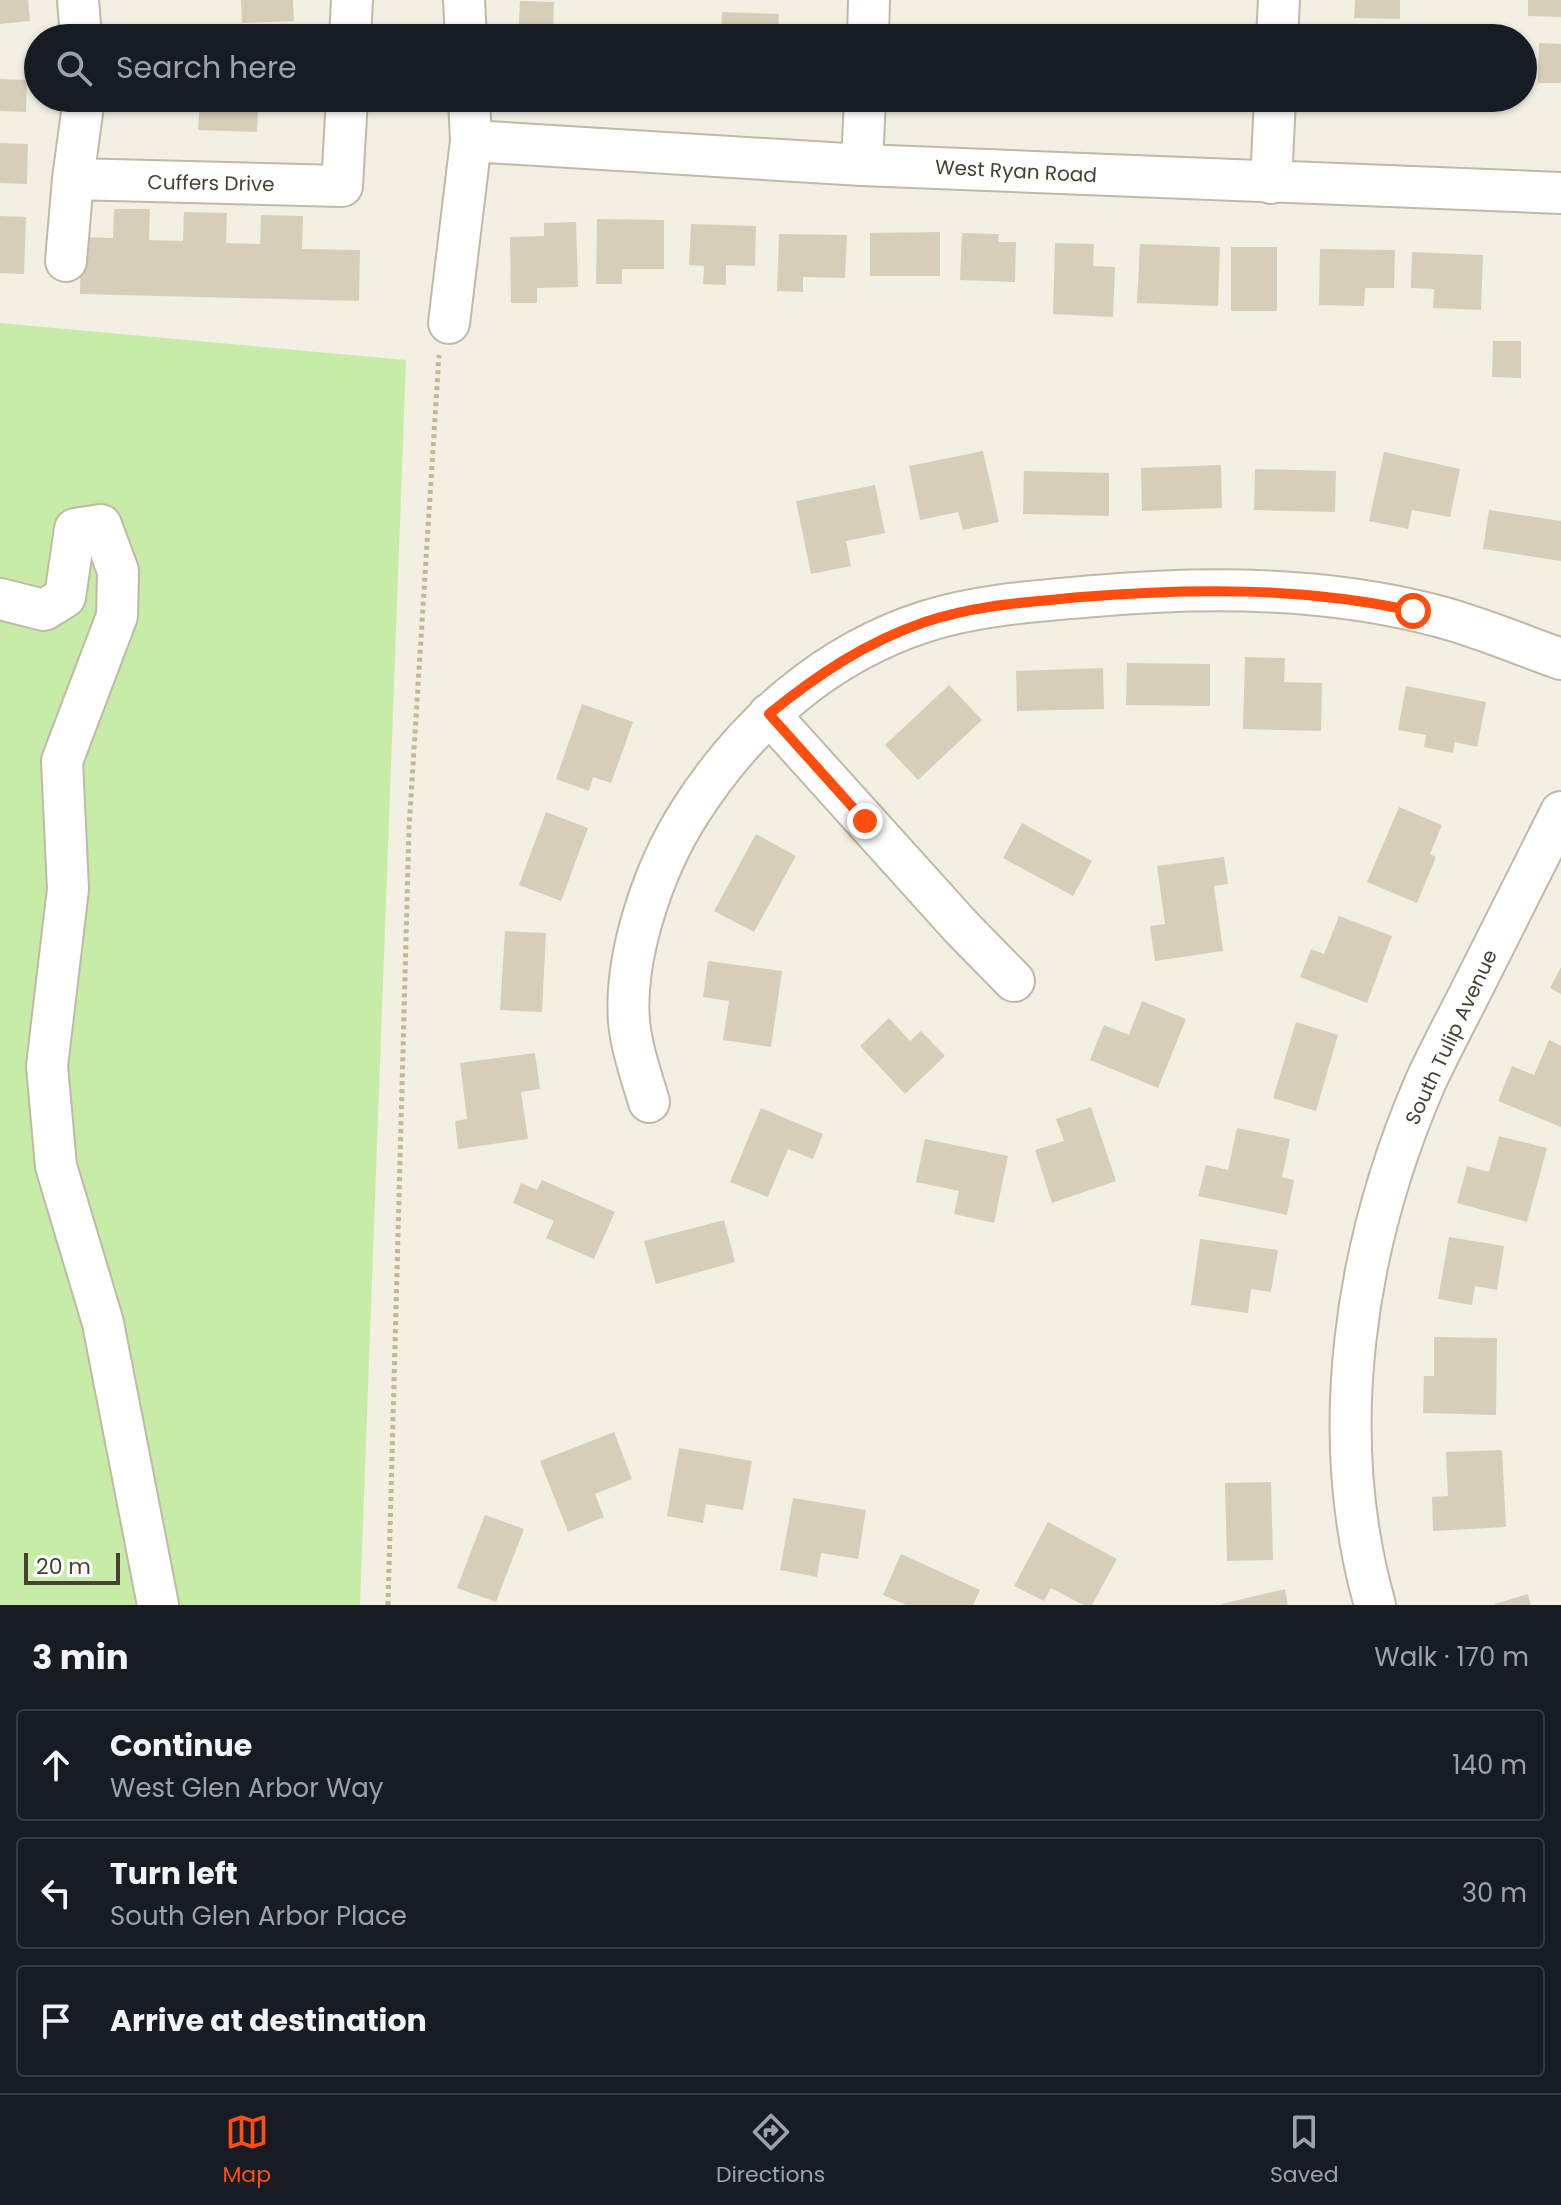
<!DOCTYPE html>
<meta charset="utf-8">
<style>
:root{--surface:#171b24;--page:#20242c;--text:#f1f3f6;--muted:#9ea1a6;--line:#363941;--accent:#ff4e0f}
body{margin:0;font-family:Poppins,sans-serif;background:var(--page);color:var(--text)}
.scale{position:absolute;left:24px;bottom:20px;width:96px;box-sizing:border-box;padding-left:8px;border:4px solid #464133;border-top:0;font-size:22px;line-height:28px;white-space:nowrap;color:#464133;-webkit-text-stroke:6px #fff;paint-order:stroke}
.stop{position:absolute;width:24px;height:24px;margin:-18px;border:6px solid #ff4e0f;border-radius:50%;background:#fff}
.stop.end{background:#ff4e0f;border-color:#fff;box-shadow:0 2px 8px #0008}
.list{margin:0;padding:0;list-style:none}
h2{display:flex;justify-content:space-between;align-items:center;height:104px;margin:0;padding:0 32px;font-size:34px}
h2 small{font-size:26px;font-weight:400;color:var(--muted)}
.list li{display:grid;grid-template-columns:52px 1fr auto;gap:24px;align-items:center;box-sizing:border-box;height:112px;margin:0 16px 16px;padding:0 16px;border:2px solid var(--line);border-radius:8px}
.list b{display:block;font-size:30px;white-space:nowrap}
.list p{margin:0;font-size:26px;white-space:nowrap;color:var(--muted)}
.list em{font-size:26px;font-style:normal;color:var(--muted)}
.icon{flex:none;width:44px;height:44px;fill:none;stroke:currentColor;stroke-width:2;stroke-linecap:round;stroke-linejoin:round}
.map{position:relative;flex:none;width:1561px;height:1605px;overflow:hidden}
.search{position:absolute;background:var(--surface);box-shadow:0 2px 6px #0004;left:24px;right:24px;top:24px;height:88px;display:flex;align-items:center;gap:20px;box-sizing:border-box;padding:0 28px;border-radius:44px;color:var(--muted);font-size:30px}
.sheet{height:488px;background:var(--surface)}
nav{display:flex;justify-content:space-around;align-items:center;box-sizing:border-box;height:112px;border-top:2px solid var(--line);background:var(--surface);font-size:22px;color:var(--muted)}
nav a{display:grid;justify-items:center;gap:4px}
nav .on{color:var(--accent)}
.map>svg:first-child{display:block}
.green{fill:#c6eca8}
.building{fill:#d6ceb8}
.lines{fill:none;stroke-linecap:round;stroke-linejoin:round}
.minor-casing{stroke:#c0b9a5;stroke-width:44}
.path{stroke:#c3b895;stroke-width:5;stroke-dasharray:4 4;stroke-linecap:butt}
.minor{stroke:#fff;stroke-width:40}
.route{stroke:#ff4e0f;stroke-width:10}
.labels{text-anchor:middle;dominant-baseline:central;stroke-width:6;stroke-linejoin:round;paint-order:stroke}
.street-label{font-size:20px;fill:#464133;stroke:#fff}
</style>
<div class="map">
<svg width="1561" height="1605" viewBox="0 0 1561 1605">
<rect width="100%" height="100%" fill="#f3f0e3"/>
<!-- green -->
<path class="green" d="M0 323 406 360 360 1605H0Z"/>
<!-- building -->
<path class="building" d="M0 0H28L30 21 0 24Z
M241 0H293L294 21 242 23Z
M1355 0H1400V19L1354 18Z
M1528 0H1561V17L1528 16Z
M520 1 554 2 553 32 571 33V38H518Z
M722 12 779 14 778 38H721Z
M958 31 1010 34V38H958Z
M1539 43 1561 44V83H1538Z
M0 79 27 80 26 112 0 111Z
M200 98H288V111L258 110 257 132 198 130Z
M1341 98H1408V110L1340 107Z
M0 143 28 144 27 184 0 183Z
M114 209H150L149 240 183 241 184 212 227 213 226 243 260 244 261 215 303 216 302 249 360 250 359 301 80 294 81 237 113 238Z
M0 216 26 217 24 274 0 273Z
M597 219 664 220V269H622V284H596Z
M576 222 578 287 537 288V303H511L510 237 544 236V223Z
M691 224 756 226 755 266 726 265V285L703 284 704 266 689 265Z
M940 232V276H870V233Z
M962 233 999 234 998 242H1016L1015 282 960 280Z
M779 234 847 235 845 278 803 277V292L777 291Z
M1055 243 1094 244 1093 266 1115 267 1113 317 1053 314Z
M1140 244 1220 247 1218 306 1137 303Z
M1231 247H1277V311H1231Z
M1320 249 1395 250 1394 288H1365L1364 306 1319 305Z
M1412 252 1483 255 1481 310 1433 308 1434 289 1411 288Z
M1493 341H1521V378L1492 377Z
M983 451 999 522 963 530 958 512 920 520 909 466Z
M1384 452 1460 469 1450 517 1412 510 1408 529 1369 521Z
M1221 465 1222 508 1142 511 1141 468Z
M1255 469 1336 471 1335 512 1254 510Z
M1024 471 1109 473V516L1023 514Z
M875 485 885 533 846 541 851 566 811 574 796 501Z
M1489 510 1561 521V561L1483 549Z
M1245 657 1285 658 1284 682 1322 683 1321 731 1243 729Z
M1127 663 1210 664V706L1126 705Z
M1103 668 1104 709 1017 711 1016 671Z
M949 685 982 720 918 780 885 745Z
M1406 686 1486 702 1477 747 1455 742 1453 753 1424 747 1426 735 1398 730Z
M582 704 633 722 611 783 593 777 589 791 556 779Z
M1399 807 1442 825 1430 854 1436 857 1417 903 1367 882Z
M546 812 588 828 561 901 519 885Z
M1022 823 1092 861 1073 896 1003 858Z
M756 834 796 856 754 932 714 911Z
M1224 857 1228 884 1214 886 1223 951 1155 961 1150 926 1165 924 1157 866Z
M1339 916 1392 936 1367 1003 1300 977 1311 949 1324 954Z
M505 931 546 933 542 1012 500 1010Z
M708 961 782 971 771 1047 723 1040 729 1001 703 997Z
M1561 967V994L1550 988Z
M1142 1001 1186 1019 1158 1088 1090 1060 1104 1025 1129 1035Z
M889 1018 910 1041 921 1031 945 1056 905 1094 860 1046Z
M1296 1022 1338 1035 1316 1111 1273 1098Z
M1549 1040 1561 1046V1127L1498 1101 1512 1066 1534 1075Z
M535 1053 540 1089 521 1092 528 1139 458 1149 455 1121 467 1119 460 1063Z
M1091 1107 1116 1181 1052 1203 1035 1150 1064 1141 1056 1119Z
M761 1108 823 1134 813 1159 788 1149 768 1197 730 1182Z
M1237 1128 1290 1139 1282 1177 1294 1180 1287 1215 1198 1196 1206 1165 1228 1170Z
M1499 1136 1547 1148 1527 1222 1457 1203 1467 1166 1489 1172Z
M925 1139 1008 1156 994 1223 954 1214 959 1191 916 1182Z
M542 1180 615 1212 594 1259 546 1238 554 1221 513 1203 521 1183 537 1190Z
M724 1220 735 1262 656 1284 644 1241Z
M1449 1237 1504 1246 1497 1290 1475 1286 1472 1305 1438 1299Z
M1200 1239 1278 1250 1271 1292 1251 1289 1248 1313 1191 1305Z
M1434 1337 1497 1338 1496 1415 1423 1413 1424 1376H1434Z
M614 1432 632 1479 595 1494 604 1517 568 1532 540 1461Z
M679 1448 752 1461 743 1510 706 1504 703 1523 667 1516Z
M1502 1450 1506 1527 1433 1531 1432 1497 1448 1496 1446 1452Z
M1271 1482 1273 1560 1227 1561 1225 1483Z
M793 1498 866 1510 858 1559 821 1553 817 1577 780 1570Z
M485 1515 524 1529 496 1602 457 1588Z
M1048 1522 1117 1559 1092 1605H1083L1051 1588 1044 1601 1014 1586Z
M901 1554 980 1590 973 1605H906L883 1595Z
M1285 1589 1288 1605H1222V1604Z
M1528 1594 1531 1605H1495V1604Z"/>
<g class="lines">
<!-- minor casing -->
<g class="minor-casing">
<path id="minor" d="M78 0 81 38
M464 0 466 38
M350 38 352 0
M868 38 869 0
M1277 38 1279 0
M471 141 862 165 1561 193
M862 165 865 98
M73 179 84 98
M1271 183 1275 98
M66 261 73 179 342 186 347 98
M449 323 471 141 469 98
M0 599 44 610 65 597 75 529 101 525 118 571 117 616 62 761 68 889 47 1066 56 1166 103 1323 158 1605
M769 714 962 928 1014 981
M649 1102C641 1075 632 1050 629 1022 624 955 654 868 690 812 746 724 826 653 927 621 981 604 1039 601 1095 596 1211 586 1329 587 1441 617 1482 628 1521 645 1561 659
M1375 1605C1326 1433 1355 1245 1425 1083 1439 1052 1456 1021 1471 991 1501 931 1531 871 1561 812"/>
</g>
<!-- path -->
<path class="path" d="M388 1605 409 828 439 355"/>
<!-- minor -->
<use href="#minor" class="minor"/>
</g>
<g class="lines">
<!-- route -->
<path class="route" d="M865 821 769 714C817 675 866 642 925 622 975 605 1029 602 1081 597 1192 588 1304 587 1413 611"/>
</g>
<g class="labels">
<!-- street labels -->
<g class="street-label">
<text transform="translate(1016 171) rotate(3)">West Ryan Road</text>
<text transform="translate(211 183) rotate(1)">Cuffers Drive</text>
<text transform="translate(1451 1037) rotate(-65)">South Tulip Avenue</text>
</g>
</g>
</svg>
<div class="scale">20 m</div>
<div class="stop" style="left:1413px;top:611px"></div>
<div class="stop end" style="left:865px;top:821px"></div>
<div class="search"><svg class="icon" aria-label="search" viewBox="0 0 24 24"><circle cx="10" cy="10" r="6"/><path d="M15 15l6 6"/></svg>Search here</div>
</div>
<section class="sheet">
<h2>3 min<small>Walk · 170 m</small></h2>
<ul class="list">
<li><svg class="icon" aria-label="ahead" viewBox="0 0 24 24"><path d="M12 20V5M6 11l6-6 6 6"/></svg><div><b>Continue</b><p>West Glen Arbor Way</p></div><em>140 m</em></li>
<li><svg class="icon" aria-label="left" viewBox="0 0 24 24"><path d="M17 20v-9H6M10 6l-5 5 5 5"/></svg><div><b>Turn left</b><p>South Glen Arbor Place</p></div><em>30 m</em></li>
<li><svg class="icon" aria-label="arrive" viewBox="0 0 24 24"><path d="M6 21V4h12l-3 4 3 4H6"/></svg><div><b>Arrive at destination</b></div></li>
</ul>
</section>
<nav>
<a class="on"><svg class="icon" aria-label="map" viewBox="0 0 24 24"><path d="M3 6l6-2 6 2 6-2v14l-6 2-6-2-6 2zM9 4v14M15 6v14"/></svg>Map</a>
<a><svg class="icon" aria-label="directions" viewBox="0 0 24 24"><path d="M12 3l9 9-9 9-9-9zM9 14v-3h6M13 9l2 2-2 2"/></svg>Directions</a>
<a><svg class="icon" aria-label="saved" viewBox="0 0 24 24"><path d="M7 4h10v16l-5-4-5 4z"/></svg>Saved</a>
</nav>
